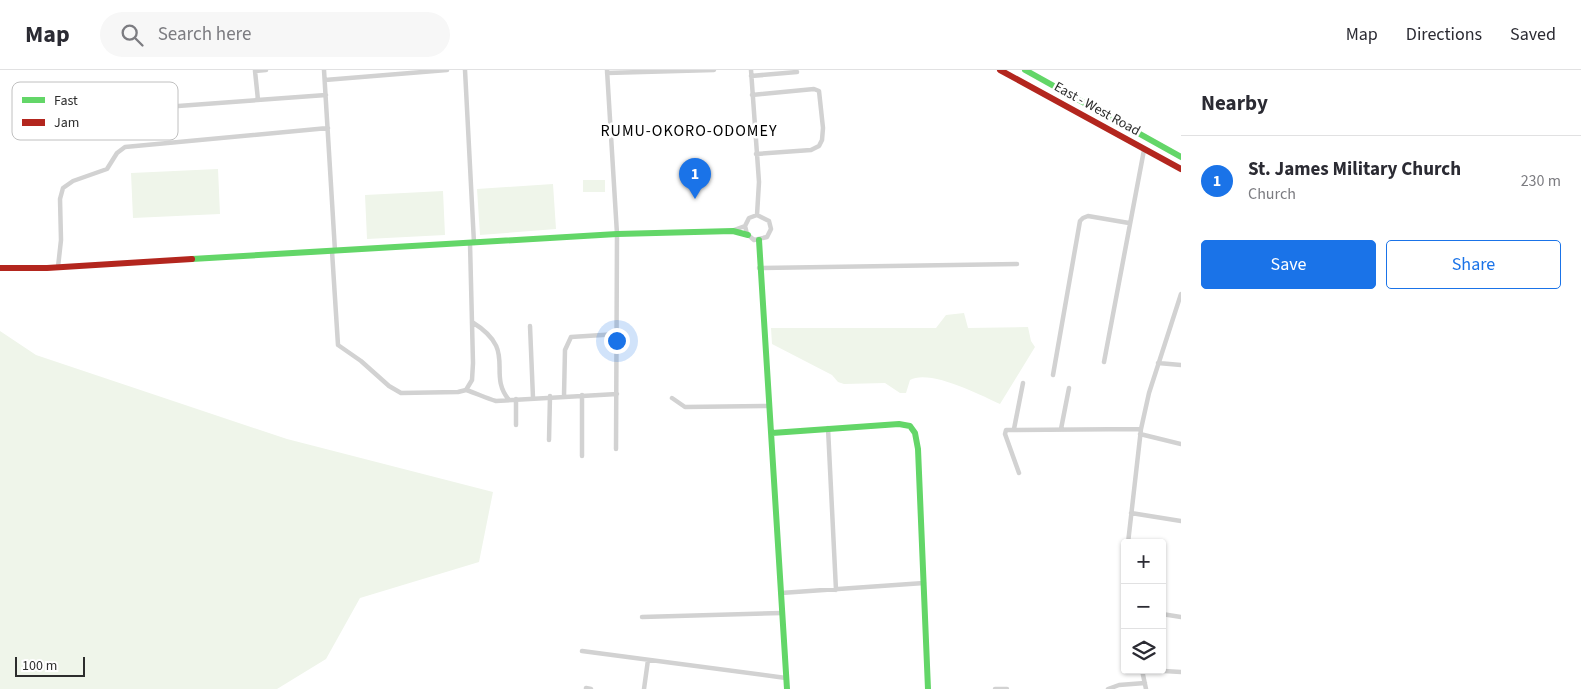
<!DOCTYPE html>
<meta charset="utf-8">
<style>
:root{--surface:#fff;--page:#f7f7f7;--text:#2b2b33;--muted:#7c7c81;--line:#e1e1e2;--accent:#1a73e8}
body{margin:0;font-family:"Source Sans 3",sans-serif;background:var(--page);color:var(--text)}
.controls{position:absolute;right:15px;bottom:15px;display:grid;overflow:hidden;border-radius:5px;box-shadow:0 1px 4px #0004}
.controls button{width:45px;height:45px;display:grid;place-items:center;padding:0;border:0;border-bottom:1px solid var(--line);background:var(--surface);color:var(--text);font:25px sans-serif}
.scale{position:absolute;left:15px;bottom:12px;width:70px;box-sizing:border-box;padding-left:5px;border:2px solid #2d2d2d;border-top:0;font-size:14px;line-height:18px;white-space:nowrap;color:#2d2d2d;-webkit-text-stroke:4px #fff;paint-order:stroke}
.you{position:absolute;left:616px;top:270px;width:18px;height:18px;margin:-12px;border:4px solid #fff;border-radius:50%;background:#1a73e8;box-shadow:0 0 0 8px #1a73e833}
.badge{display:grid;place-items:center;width:32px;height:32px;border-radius:50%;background:var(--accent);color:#fff;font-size:16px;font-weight:700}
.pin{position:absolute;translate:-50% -41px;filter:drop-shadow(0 1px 2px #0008)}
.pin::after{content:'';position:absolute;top:26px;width:18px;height:15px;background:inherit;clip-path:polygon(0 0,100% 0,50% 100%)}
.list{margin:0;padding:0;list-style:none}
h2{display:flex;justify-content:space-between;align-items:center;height:65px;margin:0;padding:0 20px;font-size:21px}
h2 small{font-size:16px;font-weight:400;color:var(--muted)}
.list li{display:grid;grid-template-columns:32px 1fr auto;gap:15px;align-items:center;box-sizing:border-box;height:90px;padding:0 20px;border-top:1px solid var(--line)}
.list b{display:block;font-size:19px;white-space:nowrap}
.list p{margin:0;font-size:16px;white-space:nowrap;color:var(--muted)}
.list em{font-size:16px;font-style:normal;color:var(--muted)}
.actions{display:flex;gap:10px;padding:15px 20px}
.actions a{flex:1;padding:11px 0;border:1px solid var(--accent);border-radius:5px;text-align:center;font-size:18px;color:var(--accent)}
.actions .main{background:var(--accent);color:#fff}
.icon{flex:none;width:28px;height:28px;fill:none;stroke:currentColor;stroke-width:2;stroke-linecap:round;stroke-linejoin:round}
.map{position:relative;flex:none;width:1181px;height:619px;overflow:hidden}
header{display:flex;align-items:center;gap:30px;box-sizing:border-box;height:70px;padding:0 25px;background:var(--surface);border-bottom:1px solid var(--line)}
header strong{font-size:24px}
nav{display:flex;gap:28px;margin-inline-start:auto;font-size:18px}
.search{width:350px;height:45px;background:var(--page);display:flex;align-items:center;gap:12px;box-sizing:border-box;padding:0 18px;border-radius:28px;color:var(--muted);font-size:19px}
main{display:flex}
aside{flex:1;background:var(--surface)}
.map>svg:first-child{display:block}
.green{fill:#eff5ea}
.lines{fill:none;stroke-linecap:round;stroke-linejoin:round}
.street{stroke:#d2d2d2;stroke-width:4.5}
.fast{stroke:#63d668;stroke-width:6}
.jam{stroke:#b3261e;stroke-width:6}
.labels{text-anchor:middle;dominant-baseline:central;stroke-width:5;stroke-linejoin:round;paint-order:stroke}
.street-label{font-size:14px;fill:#2d2d2d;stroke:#fff}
.quarter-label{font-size:16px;letter-spacing:1px;fill:#000;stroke:#fff}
.key{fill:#fff;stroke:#c0c0c0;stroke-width:1}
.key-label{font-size:14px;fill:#2d2d2d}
</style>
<header>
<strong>Map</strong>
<div class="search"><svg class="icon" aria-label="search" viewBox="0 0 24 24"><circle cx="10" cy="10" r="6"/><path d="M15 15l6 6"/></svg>Search here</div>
<nav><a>Map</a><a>Directions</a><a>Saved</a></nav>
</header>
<main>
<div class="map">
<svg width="1181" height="619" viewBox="0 0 1181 619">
<rect width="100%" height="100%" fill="#fff"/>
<!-- green -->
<path class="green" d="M218 99 220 144 133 148 131 103Z
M583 110H605V122H583Z
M553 114 556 159 480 165 477 119Z
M443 121 445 165 367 169 365 125Z
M964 243 968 258 1028 257 1031 271 1035 277 1000 334C980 325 930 299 910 310L906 323H900L885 313 844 314 838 312 832 305 772 274 771 258H936L946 245Z
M0 261 36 285 287 369 493 422 479 492 360 528 326 589 277 619H0Z"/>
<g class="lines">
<!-- street -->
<path class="street" d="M324 0 335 181
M465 0 474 173
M607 0 617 164 616 379
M751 0 759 112 757 145
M607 3 714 0
M751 6 797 2
M325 10 447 0
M752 25 814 19 819 21 823 58 822 70 819 76 811 80 756 84
M258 30 255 1 266 0
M124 40 326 25
M734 160 745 156 749 148 757 145 769 151 771 159 767 167 754 170 747 164 745 156
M332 181 338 275 361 291 389 316 401 323 458 322 466 320C476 323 485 328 496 331L617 324
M58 197 61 170 60 129 63 118 73 111 107 99 117 83 125 77 328 58
M759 198 1017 194
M472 252C519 281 486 302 509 330
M530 256 533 328
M1104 292 1144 80
M1158 293 1181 295
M1053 305 1080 151 1083 148 1088 146 1129 153
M466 320 472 310 473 293 470 173
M564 326 565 280 571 267 618 264
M672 328 685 337 769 336
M516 355V329
M828 358 836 520
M1014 359 1023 313
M1061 359 1069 318
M1140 364 1181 374
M549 370 550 326
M582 386V325
M1019 403 1005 364 1006 360 1141 359
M1131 443 1181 451
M1128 473 1141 359 1149 323 1181 224
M781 523 924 513
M1162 544 1181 547
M642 547 782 543
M582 581 786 608
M1142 600 1146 619
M1147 600 1181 602
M586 618 591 619
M644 619 648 590
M995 619H1007
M1108 619 1119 615 1145 613"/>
<!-- fast -->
<path class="fast" d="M1025 0 1181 87
M759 170 787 619
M192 189 617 164 733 161 748 165
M772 363 899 354 910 356 915 363 918 379 928 619"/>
<!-- jam -->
<path class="jam" d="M1000 0 1181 99
M0 198H47L192 189"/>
</g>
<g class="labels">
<!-- street labels -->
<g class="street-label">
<text transform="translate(1097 39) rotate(29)">East - West Road</text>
</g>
<!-- quarter labels -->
<g class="quarter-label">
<text x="689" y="61">RUMU-OKORO-ODOMEY</text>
</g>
</g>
<!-- legend -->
<rect x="12" y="12" width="166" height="58" rx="8" class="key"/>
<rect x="22" y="27" width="23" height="6" fill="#63d668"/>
<rect x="22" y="49" width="23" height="7" fill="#b3261e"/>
<g class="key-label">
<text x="54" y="35">Fast</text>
<text x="54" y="57">Jam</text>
</g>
</svg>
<div class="controls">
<button>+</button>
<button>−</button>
<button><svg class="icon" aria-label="layers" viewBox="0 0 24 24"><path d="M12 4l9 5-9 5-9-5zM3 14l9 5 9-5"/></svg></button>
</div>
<div class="scale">100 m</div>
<div class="you"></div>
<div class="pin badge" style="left:695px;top:129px">1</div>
</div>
<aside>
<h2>Nearby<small></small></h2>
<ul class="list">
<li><span class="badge">1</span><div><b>St. James Military Church</b><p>Church</p></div><em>230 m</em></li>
</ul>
<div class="actions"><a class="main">Save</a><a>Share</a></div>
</aside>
</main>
